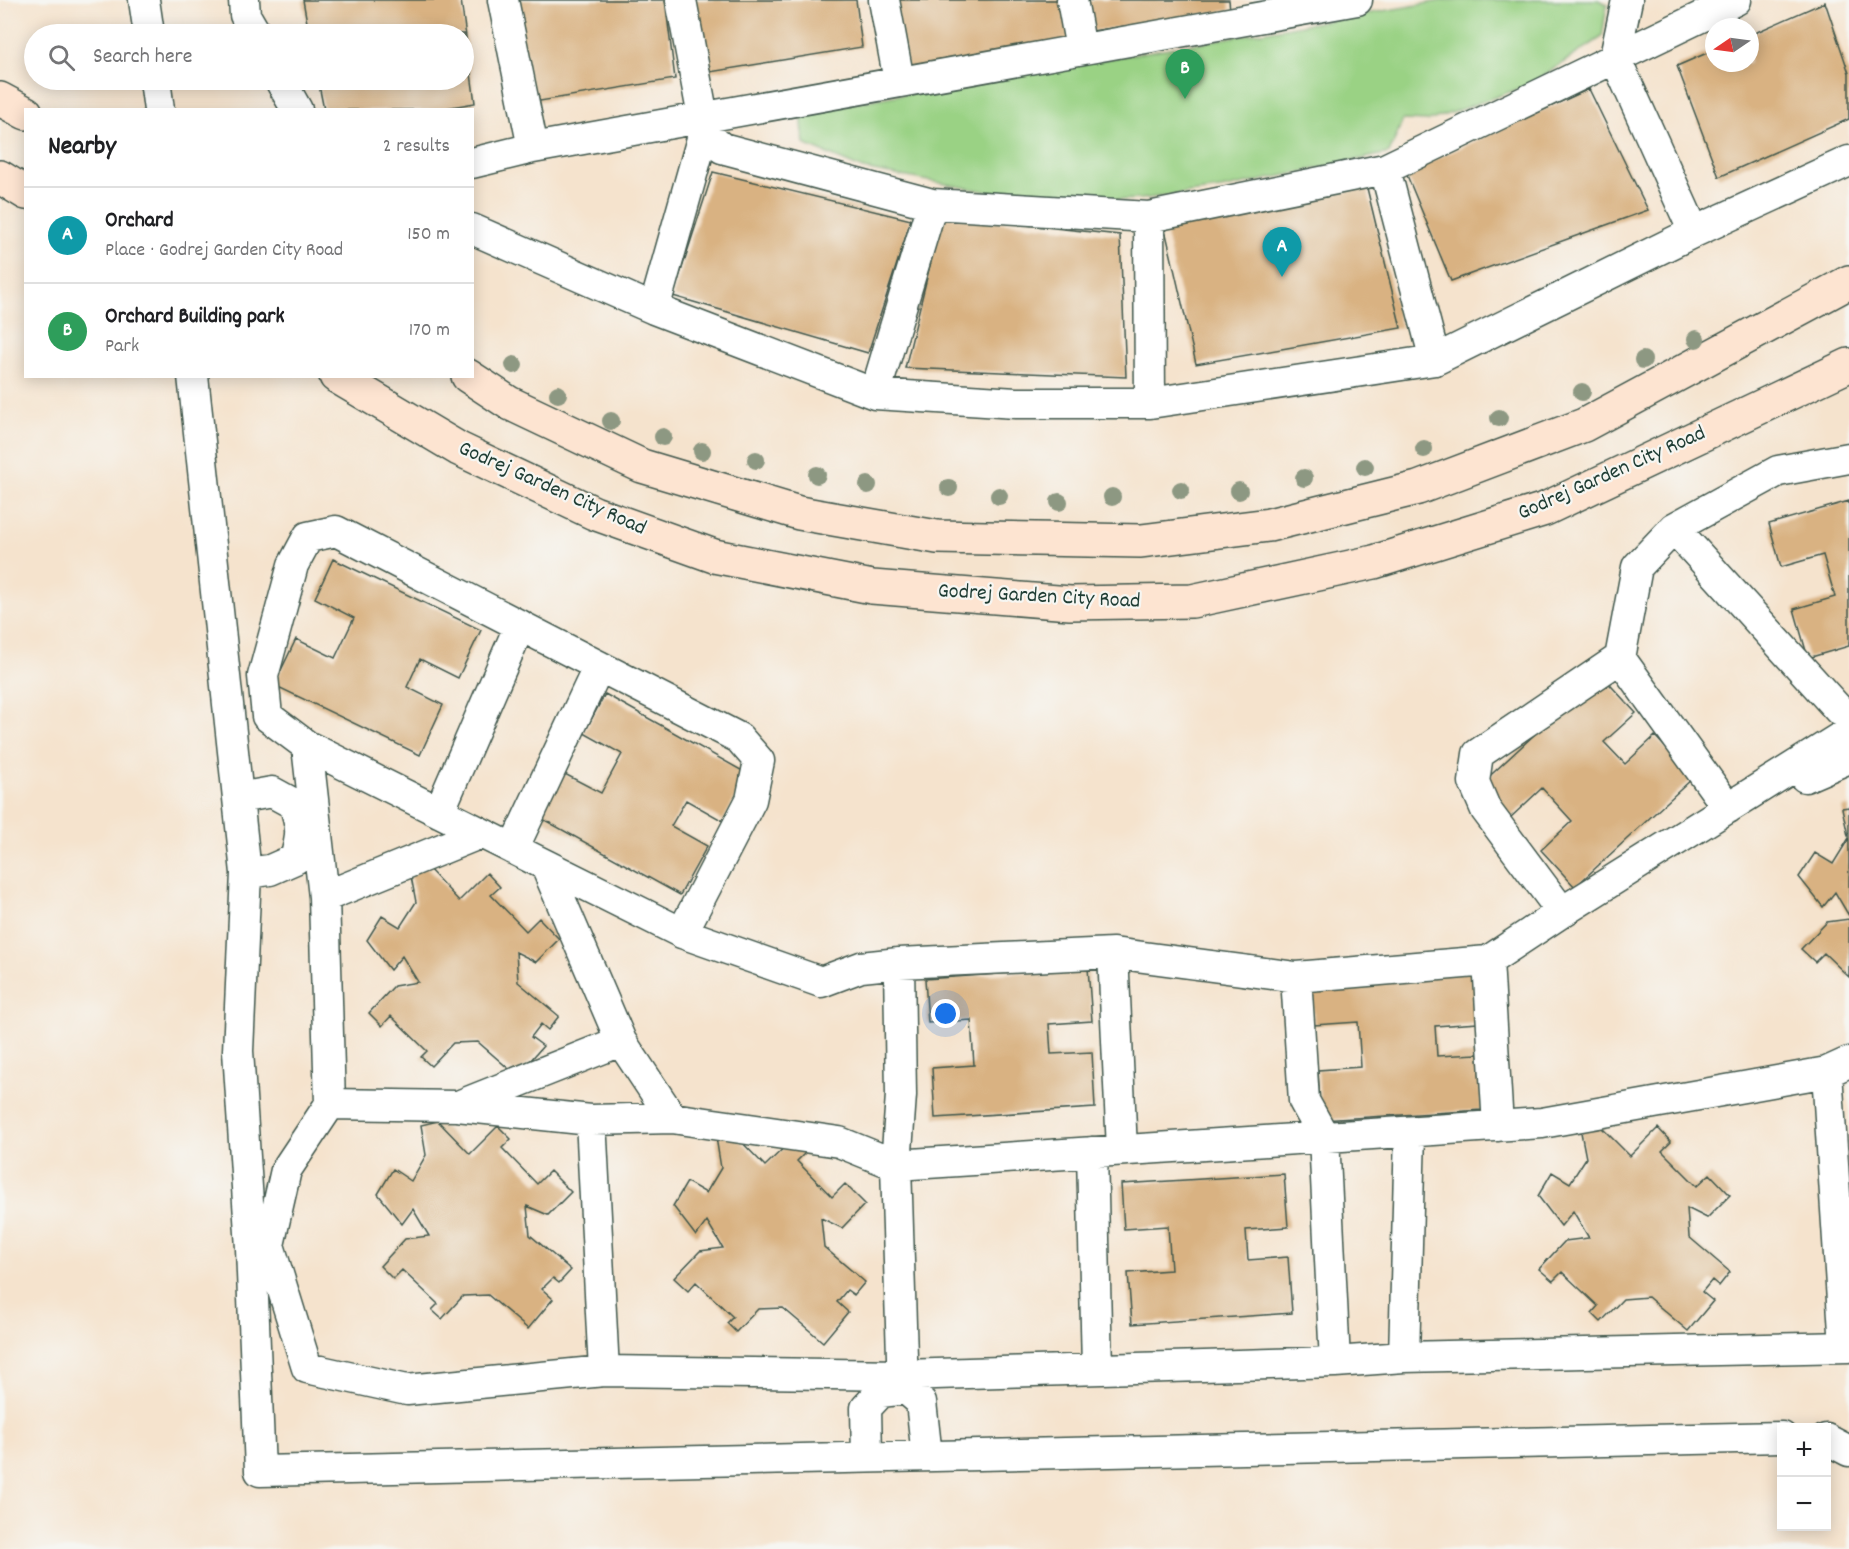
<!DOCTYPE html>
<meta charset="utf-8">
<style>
:root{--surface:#fff;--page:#f2f2f2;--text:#202124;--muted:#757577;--line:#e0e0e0;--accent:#db2777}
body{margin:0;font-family:Dekko,sans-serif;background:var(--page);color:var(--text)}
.controls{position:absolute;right:18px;bottom:18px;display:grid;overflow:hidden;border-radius:0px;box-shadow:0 3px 15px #0003}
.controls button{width:54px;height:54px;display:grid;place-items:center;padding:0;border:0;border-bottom:2px solid var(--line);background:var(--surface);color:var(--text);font:30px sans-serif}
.compass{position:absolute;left:1705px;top:18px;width:54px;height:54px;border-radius:50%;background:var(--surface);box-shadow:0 3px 15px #0003;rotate:257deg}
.you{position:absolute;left:946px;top:1014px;width:21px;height:21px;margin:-15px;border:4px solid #fff;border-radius:50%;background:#1a73e8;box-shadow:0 0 0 9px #1a73e833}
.badge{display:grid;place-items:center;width:39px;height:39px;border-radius:50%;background:var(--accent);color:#fff;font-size:20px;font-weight:700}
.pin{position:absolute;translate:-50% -50px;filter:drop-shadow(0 2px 3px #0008)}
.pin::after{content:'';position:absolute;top:32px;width:21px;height:18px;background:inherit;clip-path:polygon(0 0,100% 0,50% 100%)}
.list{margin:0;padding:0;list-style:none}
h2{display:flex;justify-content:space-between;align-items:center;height:78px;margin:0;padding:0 24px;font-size:26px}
h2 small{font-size:20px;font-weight:400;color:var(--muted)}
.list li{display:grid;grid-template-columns:39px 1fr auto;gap:18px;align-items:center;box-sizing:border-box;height:96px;padding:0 24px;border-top:2px solid var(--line)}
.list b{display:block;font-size:22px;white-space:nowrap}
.list p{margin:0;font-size:20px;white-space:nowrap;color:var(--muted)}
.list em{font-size:20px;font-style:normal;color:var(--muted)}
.icon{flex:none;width:33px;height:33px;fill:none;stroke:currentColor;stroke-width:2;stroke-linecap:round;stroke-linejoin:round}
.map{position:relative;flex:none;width:1849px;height:1549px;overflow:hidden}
.search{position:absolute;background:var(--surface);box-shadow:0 3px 15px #0003;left:24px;top:24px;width:450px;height:66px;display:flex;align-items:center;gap:15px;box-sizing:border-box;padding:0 21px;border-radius:33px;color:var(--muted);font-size:22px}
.panel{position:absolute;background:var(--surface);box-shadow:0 3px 15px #0003;left:24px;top:108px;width:450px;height:270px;border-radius:0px}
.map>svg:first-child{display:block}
.green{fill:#9ad284;stroke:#5c885c;stroke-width:1.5}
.building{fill:#d9b282}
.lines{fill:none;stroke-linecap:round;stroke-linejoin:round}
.street-casing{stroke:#3f564b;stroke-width:33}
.secondary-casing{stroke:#3f564b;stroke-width:36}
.street{stroke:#fff;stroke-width:30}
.secondary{stroke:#fde4d1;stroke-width:33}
.tree{fill:#8d9882}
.labels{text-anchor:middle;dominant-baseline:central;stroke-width:4.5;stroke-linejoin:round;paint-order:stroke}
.street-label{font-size:22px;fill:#1f3d34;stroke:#f6f6f2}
</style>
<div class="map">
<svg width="1849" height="1549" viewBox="0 0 1849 1549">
<rect width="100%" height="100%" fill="#f6f6f2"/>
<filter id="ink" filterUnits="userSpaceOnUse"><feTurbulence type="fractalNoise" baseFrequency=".0167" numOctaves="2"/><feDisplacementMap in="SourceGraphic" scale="12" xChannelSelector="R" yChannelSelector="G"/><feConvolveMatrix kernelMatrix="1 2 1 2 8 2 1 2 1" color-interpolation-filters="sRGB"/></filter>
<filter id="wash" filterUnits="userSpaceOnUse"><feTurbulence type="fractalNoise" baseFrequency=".008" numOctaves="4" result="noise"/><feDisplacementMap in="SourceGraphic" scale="24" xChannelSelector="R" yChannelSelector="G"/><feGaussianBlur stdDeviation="1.35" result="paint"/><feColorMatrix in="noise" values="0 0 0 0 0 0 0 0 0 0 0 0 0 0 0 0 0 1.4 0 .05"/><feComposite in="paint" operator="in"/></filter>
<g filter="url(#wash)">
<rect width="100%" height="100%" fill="#f5e3cd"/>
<!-- green -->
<path class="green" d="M1446 0H1598L1607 4 1602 37 1529 85 1428 121 1403 120 1389 153 1221 189 1141 199 1076 202 995 193 863 169 804 144 801 112Z"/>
<g id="blocks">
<!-- building -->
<path class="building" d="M303 0H461L475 103 434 110H324L318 80H464V34H309Z
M507 0H665L675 79 528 103Z
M690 0H856L862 47 704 73Z
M894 0H1064L1072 44 908 72Z
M1086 0H1229L1230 10 1092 31Z
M1825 2 1849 73V119L1719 177 1677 66 1714 50V63H1750V35Z
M1589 89 1648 210 1451 281 1406 173Z
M713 172 911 220 868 353 673 296Z
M1367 188 1401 328 1196 364 1164 225Z
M942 216 1120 235 1126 377 905 368Z
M1849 501V646L1808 658 1794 609 1835 597 1823 555 1781 567 1769 524Z
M333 559 481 630 458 678 420 659 407 687 443 705 420 755 274 685 296 639 335 658 354 618 315 598Z
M1600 674 1636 713 1604 742 1625 764 1655 736 1693 778 1575 887 1541 850 1572 821 1542 788 1510 818 1480 785Z
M605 694 748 774 723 821 686 800 671 826 707 846 680 895 539 817 563 773 601 793 622 754 584 733Z
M1849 807V836H1848L1842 808Z
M1849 838V916L1835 892 1823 907 1799 877 1815 853 1833 864Z
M428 868 459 901 487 873 500 887 491 895 526 931 539 918 559 939 536 962 516 952 518 982 559 1016 548 1030 541 1024 531 1037 543 1046 517 1076 478 1042 453 1043 431 1066 421 1057 427 1051 391 1016 382 1026 369 1013 394 986 418 982 402 956 390 970 367 940 382 916 400 927 416 902 410 871Z
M1849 919V977L1824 953 1815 962 1801 949 1827 922Z
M1088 968 1092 1021 1049 1024 1051 1054 1092 1052 1095 1108 935 1118 932 1068 974 1065 971 1020 928 1023 925 979Z
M1474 971 1478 1023 1435 1026 1437 1056 1478 1054 1482 1110 1321 1120 1318 1070 1361 1067 1358 1022 1314 1025 1311 981Z
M438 1121 470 1154 498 1126 511 1139 502 1148 537 1184 550 1171 571 1192 548 1215 527 1206 530 1235 571 1270 559 1283 553 1278 542 1289 553 1299 528 1329 488 1295 463 1296 442 1319 432 1310 438 1304 402 1270 393 1279 380 1266 405 1239 429 1236 413 1209 402 1224 378 1194 393 1169 411 1181 426 1155 421 1125Z
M1598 1124 1630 1156 1658 1128 1671 1142 1662 1151 1697 1186 1710 1174 1730 1195 1707 1218 1687 1208 1689 1237 1730 1272 1719 1286 1712 1280 1702 1292 1713 1301 1688 1331 1648 1297 1623 1299 1601 1322 1592 1313 1598 1306 1562 1272 1553 1281 1539 1269 1565 1241 1589 1238 1573 1211 1561 1226 1538 1196 1552 1172 1570 1183 1586 1158 1580 1127Z
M733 1133 765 1166 793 1139 806 1152 797 1161 832 1197 845 1184 865 1204 842 1228 821 1218 824 1247 865 1282 854 1295 847 1290 837 1302 848 1312 823 1342 783 1308 758 1309 736 1332 727 1323 733 1317 696 1282 688 1291 674 1278 700 1251 723 1248 707 1221 696 1236 673 1206 687 1182 706 1193 721 1168 716 1137Z
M1284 1174 1288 1227 1246 1230 1248 1260 1288 1257 1292 1313 1132 1324 1128 1273 1171 1270 1168 1226 1124 1229 1121 1184Z"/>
</g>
</g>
<g filter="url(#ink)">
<use href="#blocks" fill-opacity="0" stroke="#3f564b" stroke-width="1.5"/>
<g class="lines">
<!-- street casing -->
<g class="street-casing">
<path id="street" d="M144 0 149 34
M244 0 245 15 256 34
M503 0 533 148 1357 0
M681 0 705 128 711 139 722 148 932 204 1149 217 1385 169 1736 0
M884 0 899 81
M1072 0 1081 49
M1627 0 1615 57 1694 232
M155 80 159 110
M280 80 297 110
M472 163 533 148
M1385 169 1435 360
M1149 217 1150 403
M472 229 654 309 875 394 1016 403H1150L1435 360 1694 232 1849 161
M654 309 705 128
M193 376 246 873 238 1051 251 1248 260 1471 1782 1437
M875 394 932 204
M1674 528 1839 710 1849 715
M1620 658 1728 808
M307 746 324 897 330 1104 286 1170 269 1245 307 1368 407 1390 604 1371 903 1375 1335 1362 1404 1357 1849 1347
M1805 777 1849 758
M238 798 272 792 294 804C302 827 302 835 295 859L270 870 246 873
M439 812 520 625
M513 849 599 666
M324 897 481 833
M1562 912 1486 810 1474 782 1478 754 1620 658 1637 567 1674 528 1778 471 1849 458
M682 933 751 800 759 761 739 738 336 531 308 537 293 565 263 676 267 716 307 746 682 933 821 982 861 967 899 963 1113 953 1296 977 1488 961 1562 912 1849 732
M1113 953 1122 1150
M1488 961 1498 1126
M899 963 901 1095 896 1165 903 1389
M1296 977 1304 1101 1324 1137 1335 1362
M621 1041 672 1118
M1827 1072 1845 1347
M330 1104 457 1106 591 1120 672 1118 839 1142 896 1165 1542 1123 1827 1072 1849 1062
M463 1104 621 1041 546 866
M591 1120 604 1371
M1092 1152 1097 1369
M1404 1357 1410 1132
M1826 1439 1849 1451
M867 1457 866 1408 881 1392 906 1389 921 1402 927 1456"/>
</g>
<!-- secondary casing -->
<g class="secondary-casing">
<path id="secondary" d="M0 99 26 113
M0 177 26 193
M336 376 459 449 594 513 714 556 872 587 1070 603 1192 601 1374 562 1545 509 1849 365
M468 376 509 403 642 466 799 513 937 537 1141 541 1269 525 1418 488 1584 425 1849 282"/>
</g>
<!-- street -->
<use href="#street" class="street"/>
<!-- secondary -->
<use href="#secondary" class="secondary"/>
</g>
<!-- trees -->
<g class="tree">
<circle cx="1696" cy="339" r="9"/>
<circle cx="1643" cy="360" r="9"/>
<circle cx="514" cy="365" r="9"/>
<circle cx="1582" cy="392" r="9"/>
<circle cx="558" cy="394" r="9"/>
<circle cx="1499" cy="418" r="9"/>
<circle cx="611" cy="421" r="9"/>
<circle cx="663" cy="437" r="9"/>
<circle cx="1424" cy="449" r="9"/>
<circle cx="702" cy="451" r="9"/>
<circle cx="756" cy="460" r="9"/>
<circle cx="1365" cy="467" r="9"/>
<circle cx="817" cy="475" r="9"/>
<circle cx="1304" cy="478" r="9"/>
<circle cx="868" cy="485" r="9"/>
<circle cx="949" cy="488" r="9"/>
<circle cx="1181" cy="490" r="9"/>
<circle cx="1239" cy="491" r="9"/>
<circle cx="999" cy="496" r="9"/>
<circle cx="1112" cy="497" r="9"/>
<circle cx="1059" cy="502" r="9"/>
</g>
</g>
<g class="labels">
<!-- street labels -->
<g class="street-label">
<text transform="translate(1612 474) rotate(-24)">Godrej Garden City Road</text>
<text transform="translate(552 489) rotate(24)">Godrej Garden City Road</text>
<text transform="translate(1039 597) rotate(3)">Godrej Garden City Road</text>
</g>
</g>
</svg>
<div class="controls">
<button>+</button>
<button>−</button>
</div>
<svg class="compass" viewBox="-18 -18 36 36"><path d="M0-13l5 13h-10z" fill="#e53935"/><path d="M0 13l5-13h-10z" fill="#757577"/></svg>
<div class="you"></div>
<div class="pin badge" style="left:1282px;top:277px;background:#0f9aa8">A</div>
<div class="pin badge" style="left:1185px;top:99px;background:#2e9e5b">B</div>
<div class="search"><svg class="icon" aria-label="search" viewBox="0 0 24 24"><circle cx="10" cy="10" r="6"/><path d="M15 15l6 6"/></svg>Search here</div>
<section class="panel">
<h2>Nearby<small>2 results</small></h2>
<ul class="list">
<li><span class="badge" style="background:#0f9aa8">A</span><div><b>Orchard</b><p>Place · Godrej Garden City Road</p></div><em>150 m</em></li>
<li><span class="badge" style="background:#2e9e5b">B</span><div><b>Orchard Building park</b><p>Park</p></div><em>170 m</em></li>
</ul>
</section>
</div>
